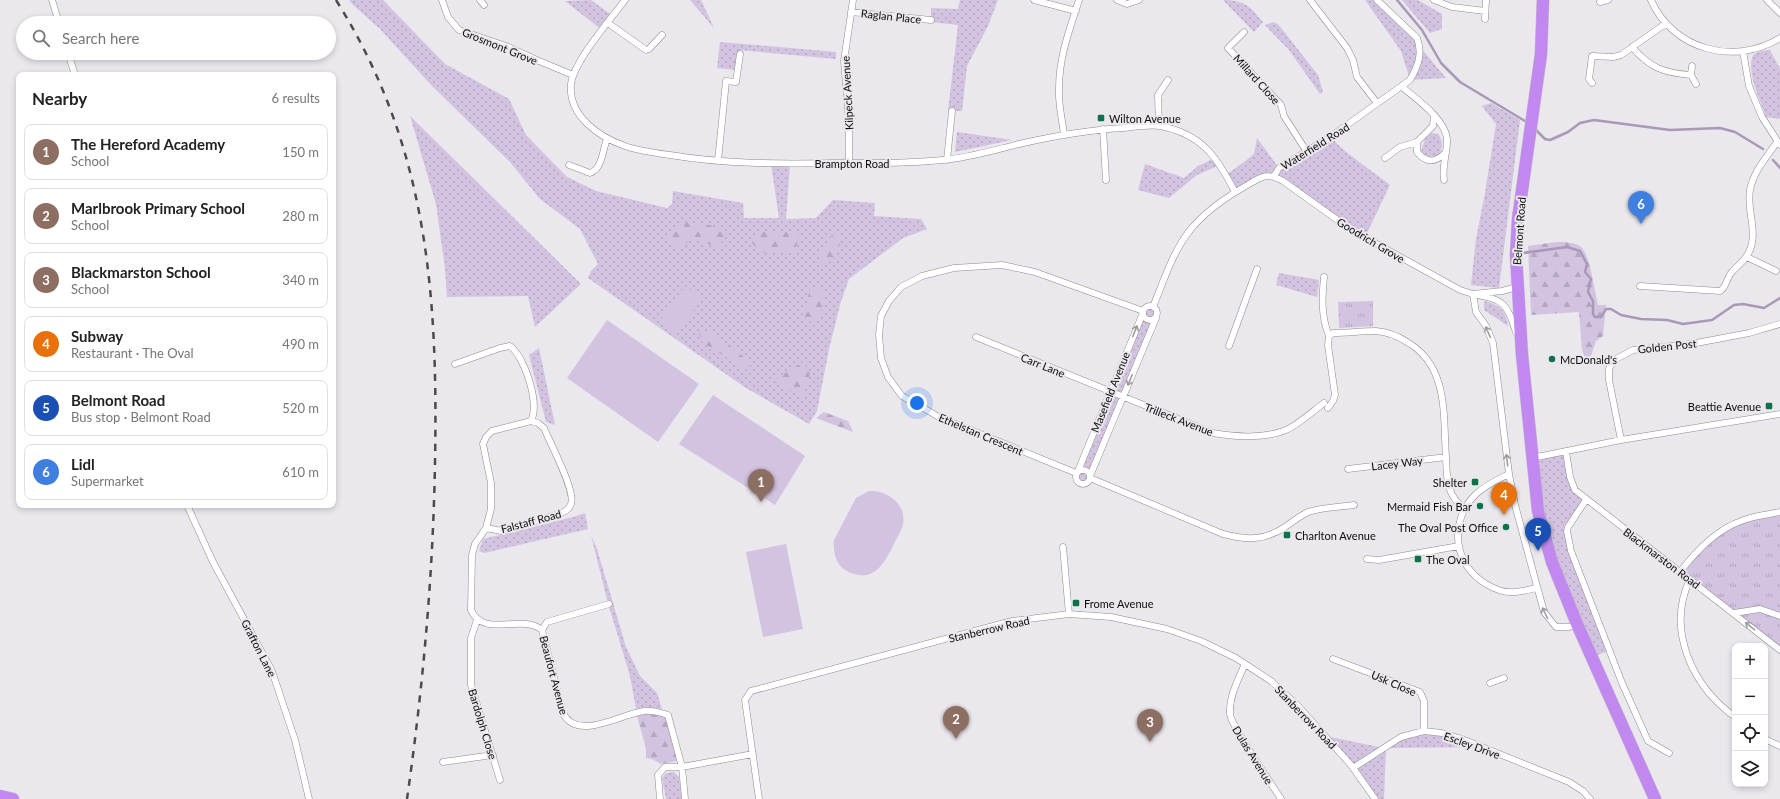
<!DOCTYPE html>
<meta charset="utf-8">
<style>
:root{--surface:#fff;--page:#f6f6f6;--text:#222;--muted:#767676;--line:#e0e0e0;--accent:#b45309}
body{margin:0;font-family:Lato,sans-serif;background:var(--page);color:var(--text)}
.controls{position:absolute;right:12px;bottom:12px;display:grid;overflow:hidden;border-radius:8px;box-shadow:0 2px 6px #0003}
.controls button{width:36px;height:36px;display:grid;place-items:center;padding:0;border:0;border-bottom:1px solid var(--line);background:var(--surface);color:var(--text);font:20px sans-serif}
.you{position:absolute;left:917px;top:403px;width:14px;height:14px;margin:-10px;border:3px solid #fff;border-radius:50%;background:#1a73e8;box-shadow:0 0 0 6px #1a73e833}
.badge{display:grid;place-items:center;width:26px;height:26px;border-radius:50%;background:var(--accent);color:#fff;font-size:13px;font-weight:700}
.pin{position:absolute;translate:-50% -33px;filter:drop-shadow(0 1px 2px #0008)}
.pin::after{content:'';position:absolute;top:21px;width:14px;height:12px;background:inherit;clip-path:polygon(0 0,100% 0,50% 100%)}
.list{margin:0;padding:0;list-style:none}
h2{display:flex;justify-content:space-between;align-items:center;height:52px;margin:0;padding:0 16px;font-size:17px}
h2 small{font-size:13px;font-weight:400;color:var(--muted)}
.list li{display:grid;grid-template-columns:26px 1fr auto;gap:12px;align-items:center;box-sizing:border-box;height:56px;margin:0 8px 8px;padding:0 8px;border:1px solid var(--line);border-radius:8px}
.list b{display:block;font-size:15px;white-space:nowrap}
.list p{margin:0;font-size:13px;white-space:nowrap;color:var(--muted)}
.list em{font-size:13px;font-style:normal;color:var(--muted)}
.icon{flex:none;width:22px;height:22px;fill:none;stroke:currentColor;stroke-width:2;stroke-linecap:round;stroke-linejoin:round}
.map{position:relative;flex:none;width:1780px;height:799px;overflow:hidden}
.search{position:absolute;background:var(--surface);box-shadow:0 2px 6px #0003;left:16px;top:16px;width:320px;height:44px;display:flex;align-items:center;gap:10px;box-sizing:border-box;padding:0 14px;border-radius:22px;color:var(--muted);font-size:15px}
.panel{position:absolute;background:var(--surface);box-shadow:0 2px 6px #0003;left:16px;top:72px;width:320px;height:436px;border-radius:8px}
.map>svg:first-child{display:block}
.grass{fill:url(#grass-dots)}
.forest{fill:url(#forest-firs)}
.park{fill:url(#park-tufts)}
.pitch{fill:#d2c3e0}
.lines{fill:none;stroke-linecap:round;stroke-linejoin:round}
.stream{stroke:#a899b6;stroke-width:2.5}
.street-casing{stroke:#8d8a8f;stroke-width:7}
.highway-casing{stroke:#c5c4c5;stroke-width:13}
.street{stroke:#fff;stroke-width:6}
.highway{stroke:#c189ef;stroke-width:12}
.rail{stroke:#4c4a4e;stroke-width:2.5;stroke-dasharray:7 7;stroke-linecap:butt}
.oneway{stroke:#9e9d9e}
.poi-dot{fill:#0f7148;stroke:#eae7ed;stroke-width:1.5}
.labels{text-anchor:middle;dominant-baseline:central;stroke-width:4;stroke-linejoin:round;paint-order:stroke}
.street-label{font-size:11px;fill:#0c0b0d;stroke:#eae7ed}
.poi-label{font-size:11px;fill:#0c0b0d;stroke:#eae7ed;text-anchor:start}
</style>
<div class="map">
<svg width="1780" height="799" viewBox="0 0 1780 799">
<defs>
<pattern id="grass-dots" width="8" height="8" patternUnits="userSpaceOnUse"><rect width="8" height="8" fill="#d2c3e0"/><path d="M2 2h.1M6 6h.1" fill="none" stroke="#b3a6bf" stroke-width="1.8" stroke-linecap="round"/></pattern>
<pattern id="forest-firs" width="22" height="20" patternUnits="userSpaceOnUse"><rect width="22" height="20" fill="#d2c3e0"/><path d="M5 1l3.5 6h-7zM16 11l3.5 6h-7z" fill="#b3a6bf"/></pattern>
<pattern id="park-tufts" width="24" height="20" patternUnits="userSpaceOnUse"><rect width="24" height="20" fill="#d2c3e0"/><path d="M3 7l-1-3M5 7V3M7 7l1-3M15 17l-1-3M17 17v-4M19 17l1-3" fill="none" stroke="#b3a6bf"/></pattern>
</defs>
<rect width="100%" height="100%" fill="#eae7ed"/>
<!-- grass -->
<path class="grass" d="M349 0H383L445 64 509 99 526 135 567 177 596 191 667 208 672 204 673 191 743 203 744 218H779L771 164H790L786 219 816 218 833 200 875 203 874 216 921 219 927 229 903 238 849 279 841 301 829 349 817 411 809 424 746 388 588 278 591 271 598 264 580 229 540 199 510 162 432 86 380 29 353 5Z
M591 0 613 16 602 30 565 1Z
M690 0H701L714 28Z
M960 0H998L988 26 967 66 962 111H948L958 25 931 22V8L958 9Z
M1223 0C1245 0 1249 6 1263 22L1254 32Z
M1365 0H1378L1417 38 1420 47 1446 78 1410 80 1401 51Z
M1402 0H1418L1442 14V29L1430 33Z
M1273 22 1278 24 1318 75 1323 92 1320 94 1289 50 1265 25Z
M720 42 836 52V59L739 50 735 70 717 68Z
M1770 50 1780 69V119L1766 117C1760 98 1746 74 1753 55L1760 51Z
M1491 103 1520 120 1499 288 1471 285 1476 239 1485 193 1496 124 1482 106Z
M410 116 581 284 535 327 528 296 447 297 445 268 436 204Z
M957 132 1012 140 955 152Z
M1432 133 1438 134C1443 141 1443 147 1439 155 1432 158 1427 157 1421 152L1425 139Z
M1330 137 1346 152 1390 185 1365 237 1268 175 1235 192 1226 175 1244 162 1254 154 1257 138 1279 168Z
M1215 158 1220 165 1197 175 1169 198 1138 190 1145 164 1184 178 1198 166Z
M1279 273 1319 280 1317 297 1276 285Z
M1484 301C1500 305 1505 309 1508 326L1484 310Z
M1149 306 1157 310V316L1090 478 1085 484 1077 482 1075 475 1143 311Z
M539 348 555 425 546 422 529 355Z
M1566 452 1570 477 1586 500 1567 531 1609 651 1591 657 1552 562 1532 458Z
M585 513 588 529 484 553 479 551 483 539 573 517Z
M591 535 597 549 626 647 640 676 657 693 662 709 644 707 636 709 630 676 608 603Z
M1424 731 1482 747 1386 748 1384 799H1375L1325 736 1384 748 1401 737Z
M674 772 679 777 682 799H666L662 778 666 773Z"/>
<!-- forest -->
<path class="forest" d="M682 222 709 225 726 232 719 247 691 239 678 250 668 240 672 230Z
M762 232H796L799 236 795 251 761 253 751 242Z
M833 233 843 237 834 258 822 267 820 252Z
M1556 242C1564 242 1575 242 1581 247 1590 254 1595 293 1598 305H1606L1603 336 1596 341 1588 365 1582 350 1579 312 1531 315 1528 246Z
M810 289 825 290 821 315 809 322 804 316Z
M698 331 710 332 751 362 749 371 703 343Z
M803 362 810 373 803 397 772 381Z
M824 412 848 421 853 432 816 418Z
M645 714H656L666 718 677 761 661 764 652 759 646 758V748L637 716Z"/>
<!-- park -->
<path class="park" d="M1373 301V326L1339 328 1338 302Z
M1780 514V650L1680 572 1705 545 1741 521Z"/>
<!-- pitch -->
<path class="pitch" d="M685 286 702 299 677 333 660 321Z
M607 320 699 384 658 442 567 378Z
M713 395 805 456 775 505 679 444Z
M869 491C889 490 909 506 902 528 900 533 896 539 894 544 883 566 872 585 845 570 835 563 833 551 834 540L856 498Z
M786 544 803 629 763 637 746 552Z"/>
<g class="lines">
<!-- stream -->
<path class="stream" d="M1397 0 1422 30 1441 63 1460 82 1525 121
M1536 130 1545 139 1550 140 1568 132 1580 123 1594 120 1670 130 1720 128 1735 132 1763 149
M1773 160 1780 168
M1523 253 1567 247 1580 251 1587 264 1585 272 1591 279 1588 292 1593 301V314L1595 317H1601L1606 309H1611L1621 315 1641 319 1667 320 1683 324 1712 320 1734 305 1743 304 1764 308 1780 298"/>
<!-- street casing -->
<g class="street-casing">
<path id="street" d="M52 0 59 23
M442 0 448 17 459 30 506 46 539 61 573 75
M480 0 484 5
M625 0C610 20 574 61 571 84 568 116 599 137 625 146 639 151 655 153 670 155 724 164 778 164 833 163 869 163 905 164 942 160 968 158 994 150 1019 144 1054 136 1088 130 1123 128 1134 127 1149 124 1160 126 1202 134 1217 157 1235 192
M1034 0 1076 11
M1117 0 1127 4 1139 0
M1310 0 1347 48 1353 60 1357 77 1377 103
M1434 0 1452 7 1485 11
M1651 0C1673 50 1734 66 1780 38
M1767 0 1780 13
M1600 2 1608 0
M851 12 931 20
M1485 19 1486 0
M608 23 646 50 649 49 662 35
M1244 32 1228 48 1281 105 1284 116 1307 152
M1632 47C1650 68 1664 73 1691 75L1692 66
M1743 51 1749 86 1762 117 1780 145
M68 53 75 75
M1691 75 1696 84
M1592 83 1589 79 1592 56 1613 57 1621 55 1665 24
M1402 87C1417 99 1449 122 1447 143 1446 157 1442 167 1444 180
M1434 116 1433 126 1417 142V152C1426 163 1435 163 1445 153
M1159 126 1158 95 1168 80
M1103 129 1106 180
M1064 134C1062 119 1058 103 1059 88 1059 57 1070 28 1079 0
M1385 158 1400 147 1417 142
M947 160 952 111
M718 161 726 81 736 82 740 54
M849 163V121L844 61 853 0
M569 165 590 173C602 169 603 150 607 138
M1274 176 1279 168 1330 137 1410 80C1418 66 1423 54 1417 38L1377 0
M1747 257 1776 271
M1324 277C1322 298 1321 316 1329 336
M1640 286 1720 291C1726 288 1727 278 1731 273 1736 267 1742 263 1746 257 1761 236 1746 213 1750 190 1753 172 1767 157 1777 142
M1143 313a7 7 0 1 1 14 0a7 7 0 1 1-14 0Z
M1153 307C1164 280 1173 251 1191 229 1205 212 1225 198 1244 187 1260 178 1266 171 1283 181L1350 229 1460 290 1473 294 1476 312 1486 326 1493 343 1509 474 1515 505 1544 612 1556 627H1569L1577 624
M1516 332C1506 302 1504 300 1473 294L1502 291 1517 287
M976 337 1213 433C1236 437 1264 439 1286 430 1298 425 1313 411 1324 403
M1229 346 1257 269
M455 364 500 348 510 346C525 357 540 404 531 421L492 431 486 437 483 444 491 483V509L486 528 475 544 472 555 471 610C484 639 521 613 542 630L563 713C577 742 621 714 644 711 653 710 661 713 668 715L682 767 685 799
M1328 408 1333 401 1335 395 1328 345 1329 336 1333 333C1347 333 1362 331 1376 331 1387 332 1398 336 1407 342 1449 366 1443 415 1446 457 1447 480 1446 493 1464 509
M1621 440 1609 380V369L1614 360 1633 350 1691 344 1749 333 1780 324
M1566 452 1570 477 1575 490 1780 650
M1532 458 1621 440 1780 414
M1348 469 1446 457
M1076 477a7 7 0 1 1 14 0a7 7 0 1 1-14 0Z
M1078 471 1143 313
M1076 473 939 417 902 396 888 377 881 358 879 335 881 316 889 301 901 287 922 276 954 268 1002 265 1035 272 1143 311
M1509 474C1497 480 1485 485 1475 495 1449 521 1453 565 1486 584 1493 588 1501 592 1509 592 1518 593 1528 590 1536 588
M1090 476 1156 318
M1090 478 1223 534C1246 540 1264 541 1285 527 1292 522 1300 516 1308 512 1323 507 1339 507 1354 505
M1586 500 1568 527 1567 531 1571 551 1622 683 1648 741 1669 753
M187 505 213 562 272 671 295 740 309 799
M486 528 502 531 559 514C564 512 569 510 571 504 576 491 550 443 544 428L538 423 531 421
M1063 547 1069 614
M1367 559 1379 560 1459 546
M1680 572C1696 551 1716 530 1741 521 1753 516 1767 515 1780 512
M1690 579C1666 630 1692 686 1735 717
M1734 613 1760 609 1780 616
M477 620 471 638V685L500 780
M542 630 547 622 609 604
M1333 659 1420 692 1424 701V731
M1245 664C1238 680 1229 696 1230 714 1230 724 1273 786 1281 799
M1490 683 1504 678
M1765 739 1780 746
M443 762 493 755
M1353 768 1401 737 1424 731 1442 733 1462 739 1569 782 1583 791 1590 799
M660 799 658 775 665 767H682L753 754
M759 799 745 700 751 691 1012 621 1069 614 1111 617 1167 629 1201 641 1236 658 1271 681 1299 707 1351 765 1375 799"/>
</g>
<!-- highway casing -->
<g class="highway-casing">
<path id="highway" d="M1543 0 1541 54 1518 219 1516 255 1522 355 1538 511 1552 562 1577 624 1655 799
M0 796 13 799"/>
</g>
<!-- street -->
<use href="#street" class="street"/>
<!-- highway -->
<use href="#highway" class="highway"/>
<!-- rail -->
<path class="rail" d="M336 0C428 146 438 295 435 463 433 576 423 687 407 799"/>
</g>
<!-- one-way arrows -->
<defs><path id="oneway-shaft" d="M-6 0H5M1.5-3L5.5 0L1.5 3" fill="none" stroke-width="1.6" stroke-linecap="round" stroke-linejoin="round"/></defs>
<g class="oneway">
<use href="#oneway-shaft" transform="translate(1135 331) rotate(-68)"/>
<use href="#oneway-shaft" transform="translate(1488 332) rotate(-114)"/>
<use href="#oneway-shaft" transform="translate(1130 380) rotate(113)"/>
<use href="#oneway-shaft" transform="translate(1507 460) rotate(-97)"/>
<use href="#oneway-shaft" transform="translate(1545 613) rotate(-116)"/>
<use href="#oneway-shaft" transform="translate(1750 626) rotate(-141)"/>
</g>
<!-- markers -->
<g class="poi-dot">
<rect x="1097" y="114" width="8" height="8" rx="2"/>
<circle cx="1552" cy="359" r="4"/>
<rect x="1765" y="402" width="8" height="8" rx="2"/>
<rect x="1471" y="478" width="8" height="8" rx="2"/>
<circle cx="1480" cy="506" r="4"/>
<circle cx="1506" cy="527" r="4"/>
<rect x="1283" y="531" width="8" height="8" rx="2"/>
<rect x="1414" y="555" width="8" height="8" rx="2"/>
<rect x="1072" y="599" width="8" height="8" rx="2"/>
</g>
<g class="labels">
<!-- street labels -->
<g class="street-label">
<text transform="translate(891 16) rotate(6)">Raglan Place</text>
<text transform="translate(500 46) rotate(22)">Grosmont Grove</text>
<text transform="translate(1257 79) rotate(48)">Millard Close</text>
<text transform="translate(847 93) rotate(-93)">Kilpeck Avenue</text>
<text transform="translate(1315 146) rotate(-32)">Waterfield Road</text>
<text x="852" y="163">Brampton Road</text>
<text transform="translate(1519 231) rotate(-86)">Belmont Road</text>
<text transform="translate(1371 240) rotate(31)">Goodrich Grove</text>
<text transform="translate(1667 346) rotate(-6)">Golden Post</text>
<text transform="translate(1043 365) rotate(22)">Carr Lane</text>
<text transform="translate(1110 392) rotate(-68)">Masefield Avenue</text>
<text transform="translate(1179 419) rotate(21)">Trilleck Avenue</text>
<text transform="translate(981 434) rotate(23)">Ethelstan Crescent</text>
<text transform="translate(1397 463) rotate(-7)">Lacey Way</text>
<text transform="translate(531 521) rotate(-15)">Falstaff Road</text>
<text transform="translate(1662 558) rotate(37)">Blackmarston Road</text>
<text transform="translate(989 629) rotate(-13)">Stanberrow Road</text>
<text transform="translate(259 648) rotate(63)">Grafton Lane</text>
<text transform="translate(554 675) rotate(75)">Beaufort Avenue</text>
<text transform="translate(1394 683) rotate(23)">Usk Close</text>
<text transform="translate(1306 717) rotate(46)">Stanberrow Road</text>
<text transform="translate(483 724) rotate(73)">Bardolph Close</text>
<text transform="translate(1472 745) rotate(20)">Escley Drive</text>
<text transform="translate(1253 755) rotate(58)">Dulas Avenue</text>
</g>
<!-- poi labels -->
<g class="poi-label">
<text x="1109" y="118">Wilton Avenue</text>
<text x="1560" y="359">McDonald's</text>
<text x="1761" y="406" text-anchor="end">Beattie Avenue</text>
<text x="1467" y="482" text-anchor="end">Shelter</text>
<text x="1472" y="506" text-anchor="end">Mermaid Fish Bar</text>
<text x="1498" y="527" text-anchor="end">The Oval Post Office</text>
<text x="1295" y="535">Charlton Avenue</text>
<text x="1426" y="559">The Oval</text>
<text x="1084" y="603">Frome Avenue</text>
</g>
</g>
</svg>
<div class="controls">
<button>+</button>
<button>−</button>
<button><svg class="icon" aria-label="locate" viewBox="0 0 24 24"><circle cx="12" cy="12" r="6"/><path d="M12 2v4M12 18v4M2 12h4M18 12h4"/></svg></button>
<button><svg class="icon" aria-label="layers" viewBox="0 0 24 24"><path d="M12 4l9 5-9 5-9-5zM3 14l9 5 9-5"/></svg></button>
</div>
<div class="you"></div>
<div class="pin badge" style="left:761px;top:502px;background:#8d6e63">1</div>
<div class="pin badge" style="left:956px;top:739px;background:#8d6e63">2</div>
<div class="pin badge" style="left:1150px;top:742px;background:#8d6e63">3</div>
<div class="pin badge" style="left:1504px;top:515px;background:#e8710a">4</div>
<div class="pin badge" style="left:1538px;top:551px;background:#1a4fb4">5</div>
<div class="pin badge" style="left:1641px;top:224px;background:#3f7fe0">6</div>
<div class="search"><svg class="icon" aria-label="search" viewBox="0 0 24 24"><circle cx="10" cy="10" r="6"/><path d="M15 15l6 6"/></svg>Search here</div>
<section class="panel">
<h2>Nearby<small>6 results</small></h2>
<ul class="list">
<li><span class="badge" style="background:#8d6e63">1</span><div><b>The Hereford Academy</b><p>School</p></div><em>150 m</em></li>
<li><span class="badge" style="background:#8d6e63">2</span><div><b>Marlbrook Primary School</b><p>School</p></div><em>280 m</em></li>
<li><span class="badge" style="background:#8d6e63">3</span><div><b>Blackmarston School</b><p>School</p></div><em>340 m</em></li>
<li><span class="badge" style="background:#e8710a">4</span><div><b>Subway</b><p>Restaurant · The Oval</p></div><em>490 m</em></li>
<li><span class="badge" style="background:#1a4fb4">5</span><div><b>Belmont Road</b><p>Bus stop · Belmont Road</p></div><em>520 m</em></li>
<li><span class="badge" style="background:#3f7fe0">6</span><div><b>Lidl</b><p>Supermarket</p></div><em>610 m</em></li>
</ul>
</section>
</div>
